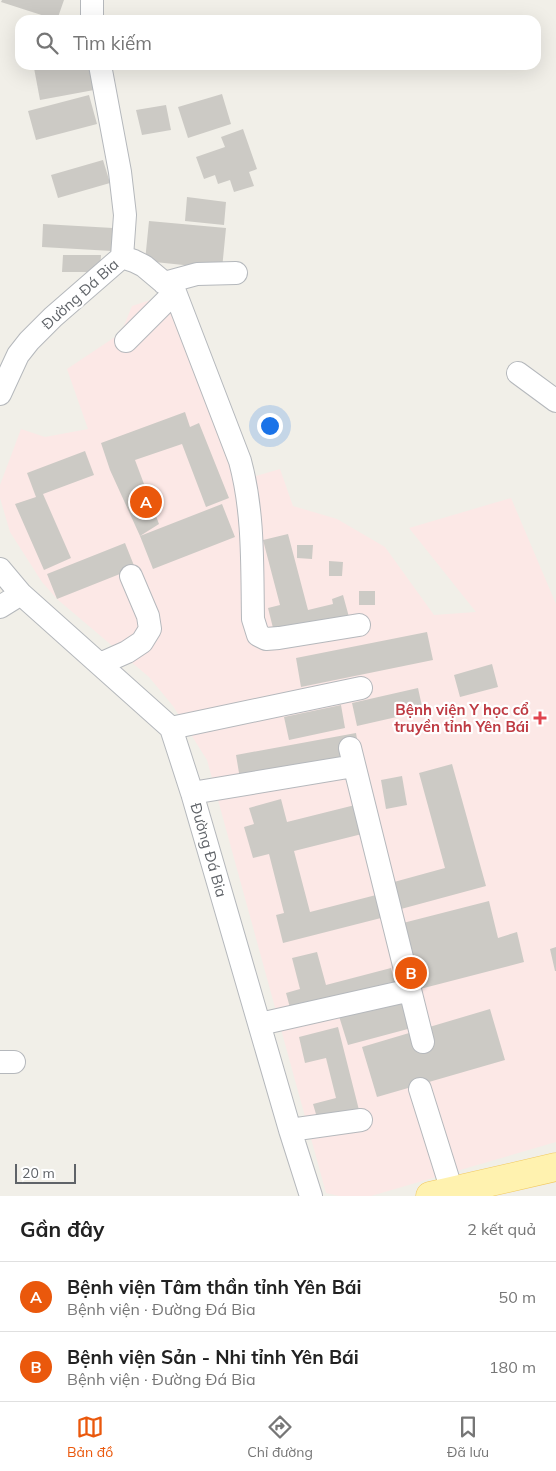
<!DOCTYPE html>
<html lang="vi">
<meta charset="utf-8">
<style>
:root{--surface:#fff;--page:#f6f6f6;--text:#222;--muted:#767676;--line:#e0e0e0;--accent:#ea580c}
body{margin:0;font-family:Mulish,sans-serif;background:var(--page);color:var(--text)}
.scale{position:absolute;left:15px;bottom:12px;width:61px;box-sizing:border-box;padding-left:5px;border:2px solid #5f6368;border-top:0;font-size:14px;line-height:18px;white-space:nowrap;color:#5f6368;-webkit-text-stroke:4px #fff;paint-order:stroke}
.you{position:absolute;left:269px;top:425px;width:18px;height:18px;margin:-12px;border:4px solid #fff;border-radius:50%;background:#1a73e8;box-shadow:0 0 0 8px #1a73e833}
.badge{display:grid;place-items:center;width:32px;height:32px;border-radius:50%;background:var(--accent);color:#fff;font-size:16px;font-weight:700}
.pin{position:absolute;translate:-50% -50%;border:2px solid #fff;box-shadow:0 1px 5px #0006}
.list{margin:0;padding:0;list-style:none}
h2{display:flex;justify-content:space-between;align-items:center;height:65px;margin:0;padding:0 20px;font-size:21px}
h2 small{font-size:16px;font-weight:400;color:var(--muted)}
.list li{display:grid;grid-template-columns:32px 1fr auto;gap:15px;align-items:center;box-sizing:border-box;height:70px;padding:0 20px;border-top:1px solid var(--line)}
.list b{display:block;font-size:19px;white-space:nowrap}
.list p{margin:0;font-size:16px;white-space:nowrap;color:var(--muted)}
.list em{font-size:16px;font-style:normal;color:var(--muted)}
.icon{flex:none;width:28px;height:28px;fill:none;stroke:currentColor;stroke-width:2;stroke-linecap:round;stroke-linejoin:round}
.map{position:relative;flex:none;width:556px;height:1196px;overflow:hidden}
.search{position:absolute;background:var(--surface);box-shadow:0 5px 20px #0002;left:15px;right:15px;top:15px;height:55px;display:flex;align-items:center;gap:12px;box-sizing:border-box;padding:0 18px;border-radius:15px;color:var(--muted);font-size:19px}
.sheet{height:205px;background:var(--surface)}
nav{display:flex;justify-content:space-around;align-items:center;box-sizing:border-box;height:70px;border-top:1px solid var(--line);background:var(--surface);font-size:14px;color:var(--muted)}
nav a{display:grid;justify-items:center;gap:2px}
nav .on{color:var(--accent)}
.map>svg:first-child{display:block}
.medical{fill:#fce8e6}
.building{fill:#cccac5}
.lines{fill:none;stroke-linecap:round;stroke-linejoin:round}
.minor-casing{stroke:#b5b8bc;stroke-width:24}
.major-casing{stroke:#f2c960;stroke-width:29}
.minor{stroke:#fff;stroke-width:22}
.major{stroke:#fff2af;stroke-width:28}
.health-dot{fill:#e0444e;stroke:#fff;stroke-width:2}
.labels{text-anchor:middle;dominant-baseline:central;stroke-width:4.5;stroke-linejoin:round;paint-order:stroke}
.street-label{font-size:15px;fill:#5f6368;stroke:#fff}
.health-label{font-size:15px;font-weight:bold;fill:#be3a42;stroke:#fff;text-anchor:end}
</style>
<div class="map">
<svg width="556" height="1196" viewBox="0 0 556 1196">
<rect width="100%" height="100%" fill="#f1efe8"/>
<!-- medical -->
<path class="medical" d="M175 292 256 476 280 469 293 506 337 519 385 547 434 615 476 612 409 528 511 498 556 604V1142L371 1196H339L326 1193 207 760 173 706 149 677 57 599 42 582 10 532 0 498V485L21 429 45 437 88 429 67 369 121 333 132 306Z"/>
<!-- building -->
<path class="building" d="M2 0H64L57 20 1 2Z
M51 65H90L94 90 40 100 34 68Z
M222 94 231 124 188 138 178 107Z
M89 95 97 124 36 140 28 111Z
M166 105 171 130 142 135 136 110Z
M243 129 257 169 249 172 254 186 234 192 230 180 218 184 215 175 204 179 196 157 225 147 221 137Z
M103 160 110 183 58 198 51 175Z
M187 197 226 202 224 225 185 221Z
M149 221 226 228 222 269 145 261Z
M43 224 113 228 112 251 42 247Z
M63 255H101L100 272H62Z
M185 412 190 427 199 423 229 498 206 507 182 444 135 460 159 524 140 536 110 470 101 443Z
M85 451 94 475 43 494 71 558 44 570 15 504 36 497 27 473Z
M222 504 235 537 153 569 140 536Z
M288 534 308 610 333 604 332 599 343 595 349 617 275 636 268 608 280 605 263 540Z
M125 543 135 568 57 599 47 574Z
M297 545H313L312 559 297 558Z
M329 561 343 562 342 576H329Z
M359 591H375V605H359Z
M427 632 433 660 301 687 296 658Z
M492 664 498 687 460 697 454 675Z
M418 688 423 711 357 726 352 703Z
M341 705 345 728 289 740 284 717Z
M356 733 360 757 240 779 236 755Z
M452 764 486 886 401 909 394 882 445 868 419 773Z
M402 776 407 805 386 809 381 780Z
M281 799 287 822 363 803 370 832 294 851 310 912 376 895 381 918 283 943 276 915 284 913 269 854 253 858 244 827 254 824 249 808Z
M489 901 498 938 517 932 524 962 420 989 403 923Z
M556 947V971H555L550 949Z
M317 952 326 985 391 968 396 987 292 1015 286 993 300 989 292 958Z
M410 993 419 1026 348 1045 338 1013Z
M490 1009 505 1060 377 1097 362 1047Z
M338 1027 359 1110 318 1121 313 1104 336 1098 326 1058 305 1063 299 1037Z"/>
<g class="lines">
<!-- minor casing -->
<g class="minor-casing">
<path id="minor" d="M92 20V0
M122 257 134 261 144 266 175 292 240 461C254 513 252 566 253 619L258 635 266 639 279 638 359 625
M164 283 197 274 236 273
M126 341 175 292
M518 373 556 401
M0 394 18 355 29 341 53 317 122 257 125 215 120 172 100 65
M0 569 21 594 171 728 192 793 290 1130 311 1196
M0 607 21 594
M100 664 127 652 142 642 150 629 148 616 131 576
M171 728 361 688
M350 748 423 1042
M192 793 354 766
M260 1024 402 992
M0 1062H14
M420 1089 452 1191
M290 1130 361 1120"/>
</g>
<!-- major casing -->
<g class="major-casing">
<path id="major" d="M430 1196 556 1167"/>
</g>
<!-- minor -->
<use href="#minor" class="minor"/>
<!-- major -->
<use href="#major" class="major"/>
</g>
<!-- markers -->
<path class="health-dot" d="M537.5 710.5h5v5h5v5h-5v5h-5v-5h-5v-5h5z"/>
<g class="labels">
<!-- street labels -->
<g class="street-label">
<text transform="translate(80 294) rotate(-42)">Đường Đá Bia</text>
<text transform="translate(209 850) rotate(74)">Đường Đá Bia</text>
</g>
<!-- health labels -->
<g class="health-label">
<text x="529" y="709">Bệnh viện Y học cổ<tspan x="529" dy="17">truyền tỉnh Yên Bái</tspan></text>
</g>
</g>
</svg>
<div class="scale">20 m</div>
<div class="you"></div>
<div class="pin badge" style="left:146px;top:502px">A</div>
<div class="pin badge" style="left:411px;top:973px">B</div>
<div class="search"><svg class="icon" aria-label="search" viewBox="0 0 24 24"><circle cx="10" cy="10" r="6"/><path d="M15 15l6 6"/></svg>Tìm kiếm</div>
</div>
<section class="sheet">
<h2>Gần đây<small>2 kết quả</small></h2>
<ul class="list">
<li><span class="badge">A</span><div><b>Bệnh viện Tâm thần tỉnh Yên Bái</b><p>Bệnh viện · Đường Đá Bia</p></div><em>50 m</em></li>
<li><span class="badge">B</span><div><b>Bệnh viện Sản - Nhi tỉnh Yên Bái</b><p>Bệnh viện · Đường Đá Bia</p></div><em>180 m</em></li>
</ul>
</section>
<nav>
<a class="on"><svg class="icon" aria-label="map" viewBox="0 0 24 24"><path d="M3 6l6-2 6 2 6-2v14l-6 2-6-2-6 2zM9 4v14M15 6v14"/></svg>Bản đồ</a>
<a><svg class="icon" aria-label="directions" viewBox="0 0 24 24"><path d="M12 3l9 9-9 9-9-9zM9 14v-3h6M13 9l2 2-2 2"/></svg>Chỉ đường</a>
<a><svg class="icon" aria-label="saved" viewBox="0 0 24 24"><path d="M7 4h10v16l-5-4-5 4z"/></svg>Đã lưu</a>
</nav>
